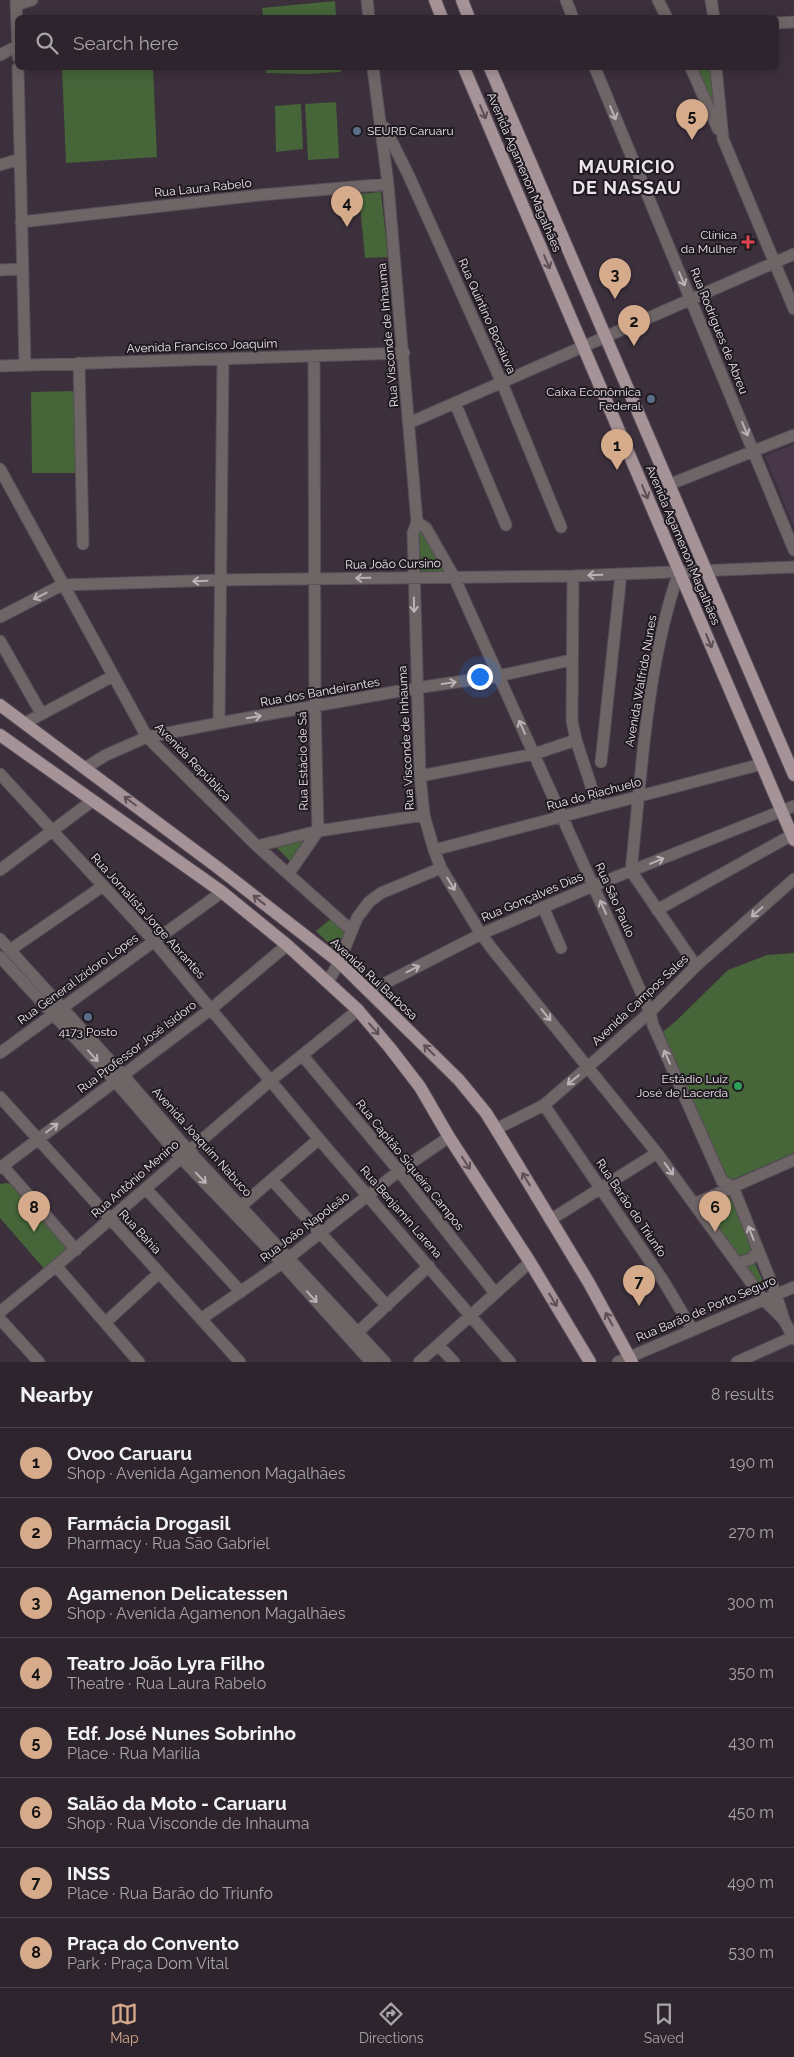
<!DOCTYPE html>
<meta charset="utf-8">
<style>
:root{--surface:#2d242d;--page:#393039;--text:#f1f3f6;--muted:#a7a4aa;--line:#484149;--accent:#d6ab8b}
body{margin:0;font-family:Raleway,sans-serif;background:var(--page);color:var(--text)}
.you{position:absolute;left:479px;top:676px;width:18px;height:18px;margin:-12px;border:4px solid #fff;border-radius:50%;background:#1a73e8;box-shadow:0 0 0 8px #1a73e833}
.badge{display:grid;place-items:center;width:32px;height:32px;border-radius:50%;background:var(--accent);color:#111;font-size:16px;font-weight:700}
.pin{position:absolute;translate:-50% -41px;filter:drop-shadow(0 1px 2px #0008)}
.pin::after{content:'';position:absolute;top:26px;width:18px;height:15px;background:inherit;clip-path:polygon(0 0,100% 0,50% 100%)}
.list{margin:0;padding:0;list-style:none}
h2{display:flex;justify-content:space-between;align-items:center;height:65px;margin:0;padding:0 20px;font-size:21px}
h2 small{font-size:16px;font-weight:400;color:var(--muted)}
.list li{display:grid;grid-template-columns:32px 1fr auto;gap:15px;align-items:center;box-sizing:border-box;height:70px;padding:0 20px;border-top:1px solid var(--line)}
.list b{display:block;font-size:19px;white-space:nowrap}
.list p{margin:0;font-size:16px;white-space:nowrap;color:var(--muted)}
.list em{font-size:16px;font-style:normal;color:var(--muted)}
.icon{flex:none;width:28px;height:28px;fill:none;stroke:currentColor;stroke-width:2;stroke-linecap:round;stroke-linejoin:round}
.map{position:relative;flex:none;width:794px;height:1362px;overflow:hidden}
.search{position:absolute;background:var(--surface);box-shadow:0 2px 12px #0003;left:15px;right:15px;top:15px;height:55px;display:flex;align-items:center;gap:12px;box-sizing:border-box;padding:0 18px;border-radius:8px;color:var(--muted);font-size:19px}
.sheet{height:625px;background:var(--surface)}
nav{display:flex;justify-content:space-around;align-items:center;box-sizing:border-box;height:70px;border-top:1px solid var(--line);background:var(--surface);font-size:14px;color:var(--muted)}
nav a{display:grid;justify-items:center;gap:2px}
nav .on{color:var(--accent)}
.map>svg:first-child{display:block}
.built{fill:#473748}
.green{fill:#466539}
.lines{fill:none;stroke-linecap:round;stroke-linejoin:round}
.minor-casing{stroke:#584d58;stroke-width:13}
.major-casing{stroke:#584d58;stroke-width:14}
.minor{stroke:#6e6567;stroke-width:11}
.major{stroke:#a69398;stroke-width:12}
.oneway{stroke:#5c5056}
.oneway2{stroke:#bab2b7}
.service-dot{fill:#5c6f8a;stroke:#1f1a20;stroke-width:2}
.health-dot{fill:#e0444e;stroke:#1f1a20;stroke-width:2}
.leisure-dot{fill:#2e9e5b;stroke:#1f1a20;stroke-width:2}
.labels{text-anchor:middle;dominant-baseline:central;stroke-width:4;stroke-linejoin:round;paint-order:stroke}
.poi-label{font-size:12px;fill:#ede5ed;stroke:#1f1a20;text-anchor:end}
.street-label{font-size:12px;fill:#ede5ed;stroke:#1f1a20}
.district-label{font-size:18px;font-weight:bold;letter-spacing:1px;fill:#ede5ed;stroke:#1f1a20}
</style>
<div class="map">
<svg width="794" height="1362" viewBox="0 0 794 1362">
<rect width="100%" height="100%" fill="#3c303c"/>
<!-- built -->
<path class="built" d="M794 444V527L765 456Z"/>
<!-- green -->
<path class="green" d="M335 1 336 17H263L262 8Z
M62 68H153L157 157 66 163Z
M266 68H340L341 72 306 74 266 73Z
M693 68H715L717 118Z
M336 102 339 158 308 160 305 104Z
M301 104 303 149 276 152 275 106Z
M381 192 388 257 365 258 359 194Z
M76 391V473H32L31 392Z
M427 522C437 531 448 560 446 573L421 571 419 530Z
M312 837 291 862 273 844Z
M332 918 347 932 342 956 316 931Z
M794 953V1153L727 1182 660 1034 676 1021 728 970 767 955Z
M6 1183 12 1184 71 1250 47 1272 0 1218V1184Z
M733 1195 754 1249 746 1257 736 1255 704 1206Z
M754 1261 764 1284 760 1286 746 1265Z"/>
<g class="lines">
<!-- minor casing -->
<g class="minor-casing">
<path id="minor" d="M16 0 18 57
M367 0 369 18
M566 0 573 18
M658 0 667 18
M711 0 714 18
M16 5 32 0
M776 23 794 22
M0 55 17 46
M18 68 25 365
M373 68 388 184 417 522 413 533 420 776 424 815 434 850 441 868 481 934 493 950 657 1153 763 1299 784 1320
M595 68 794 550
M691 68 718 129
M716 68 723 139 794 309
M385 128 408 174 502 383 561 527
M0 165 20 159
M21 222 260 195 388 184
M0 270 22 269
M79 363 83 544
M0 366 404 353
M455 403 506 525
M409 423 794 254
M0 469 147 737 257 846 352 931
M668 485 794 435
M417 522 426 528 454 577 650 1012 653 1025 722 1181 733 1187 776 1294 784 1320 794 1339
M679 572C646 666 642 772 631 871L696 966
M573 576 572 721 576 740 598 807
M0 617 62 585 220 580 573 576 794 567
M0 641 41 713
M25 723 113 676
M219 723 223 359
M601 762 621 574
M85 768 106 755 147 737 219 723 416 688 498 676 571 660
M0 774 154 941 319 1139 510 1362
M420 776 534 754 576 740
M257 846 318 831 424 815
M434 850 762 764
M0 870 92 801
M289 873 318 831 315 707 314 356
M543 907 561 948
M657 910 792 835
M0 939 123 1075 189 1151 385 1362
M10 950 103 886
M0 957 115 1081 181 1158 282 1263 371 1362
M328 982 339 962 357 918 369 902 381 893 441 868
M370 991 481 934 593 886 794 806
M0 1053 222 892
M302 1055 399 1171 495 1293
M0 1097 240 1362
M544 1105 664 1282 692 1329
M496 1129 544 1105 588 1067 650 1012 696 966 794 879
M3 1166 76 1250
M0 1168 211 1009 287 945
M272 1180 387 1306
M146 1189 241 1292
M694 1204 794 1160
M241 1206 319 1139
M550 1220 657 1153
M738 1263 751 1259 758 1251
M56 1266 139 1362
M0 1312 56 1266 270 1081 358 1010
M0 1319 39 1362
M201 1319 282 1263 399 1171 449 1137
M106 1322 159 1273
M358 1332 429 1266
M438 1345 454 1362
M419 1362 530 1262
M618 1362 794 1287
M737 1362 793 1337"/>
</g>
<!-- major casing -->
<g class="major-casing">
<path id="major" d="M435 0 442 18
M462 0 469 18
M464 68 794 840
M490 68 794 775
M0 705 217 867 339 962 459 1080 486 1113 496 1129 589 1283 632 1362
M0 735 222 892 287 945 358 1010 390 1048 420 1087 449 1137 530 1262 590 1362"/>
</g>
<!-- minor -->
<use href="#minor" class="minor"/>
<!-- major -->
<use href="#major" class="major"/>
</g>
<!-- one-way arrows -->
<defs><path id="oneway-shaft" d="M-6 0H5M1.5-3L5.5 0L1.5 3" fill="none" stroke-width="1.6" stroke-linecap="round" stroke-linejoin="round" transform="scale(1.25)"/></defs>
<g class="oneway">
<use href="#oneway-shaft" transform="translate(483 112) rotate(67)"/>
<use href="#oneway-shaft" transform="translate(547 262) rotate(67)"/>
<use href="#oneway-shaft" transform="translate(645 492) rotate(67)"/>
<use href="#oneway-shaft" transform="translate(709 641) rotate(67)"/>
<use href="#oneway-shaft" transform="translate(130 801) rotate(-143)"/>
<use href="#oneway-shaft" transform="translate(259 900) rotate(-142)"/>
<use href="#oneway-shaft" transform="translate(374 1029) rotate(49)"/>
<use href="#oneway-shaft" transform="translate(429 1050) rotate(-135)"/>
<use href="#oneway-shaft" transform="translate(466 1163) rotate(57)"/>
<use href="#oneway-shaft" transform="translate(526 1179) rotate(-121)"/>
<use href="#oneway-shaft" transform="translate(553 1300) rotate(59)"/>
<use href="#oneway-shaft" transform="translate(609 1319) rotate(-119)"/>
</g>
<g class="oneway2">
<use href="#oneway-shaft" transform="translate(613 113) rotate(67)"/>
<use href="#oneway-shaft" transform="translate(682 279) rotate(67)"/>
<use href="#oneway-shaft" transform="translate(745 429) rotate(68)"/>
<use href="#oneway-shaft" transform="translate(595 575) rotate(178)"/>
<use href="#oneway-shaft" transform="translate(363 578) rotate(179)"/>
<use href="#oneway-shaft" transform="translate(200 581) rotate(178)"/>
<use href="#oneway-shaft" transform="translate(40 596) rotate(153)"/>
<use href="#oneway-shaft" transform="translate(414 605) rotate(89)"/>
<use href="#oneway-shaft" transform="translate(449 683) rotate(-8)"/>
<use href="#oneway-shaft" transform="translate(254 717) rotate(-9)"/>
<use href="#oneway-shaft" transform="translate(522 727) rotate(-114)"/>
<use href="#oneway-shaft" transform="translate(657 861) rotate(-22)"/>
<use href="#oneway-shaft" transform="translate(451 884) rotate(59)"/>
<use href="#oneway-shaft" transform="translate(603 907) rotate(-114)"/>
<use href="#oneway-shaft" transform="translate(757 912) rotate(139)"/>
<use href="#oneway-shaft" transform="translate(413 969) rotate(-27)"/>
<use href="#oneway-shaft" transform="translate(546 1015) rotate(51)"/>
<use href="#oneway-shaft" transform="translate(93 1056) rotate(48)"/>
<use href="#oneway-shaft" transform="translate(667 1057) rotate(-114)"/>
<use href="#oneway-shaft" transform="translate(573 1080) rotate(140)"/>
<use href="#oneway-shaft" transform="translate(52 1128) rotate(-37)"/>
<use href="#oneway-shaft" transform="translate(669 1169) rotate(54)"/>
<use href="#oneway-shaft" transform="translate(201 1178) rotate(46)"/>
<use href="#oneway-shaft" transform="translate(751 1233) rotate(-111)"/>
<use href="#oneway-shaft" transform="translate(312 1297) rotate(48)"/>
</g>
<!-- markers -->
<g class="service-dot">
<circle cx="357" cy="131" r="5"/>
<circle cx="651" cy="399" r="5"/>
<circle cx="88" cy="1017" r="5"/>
</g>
<path class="health-dot" d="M745.5 234.5h5v5h5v5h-5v5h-5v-5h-5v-5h5z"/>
<circle class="leisure-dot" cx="738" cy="1086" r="5"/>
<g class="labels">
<!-- poi labels -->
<g class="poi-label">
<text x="367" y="131" text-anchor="start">SEURB Caruaru</text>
<text x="737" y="235">Clínica<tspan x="737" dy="14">da Mulher</tspan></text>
<text x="641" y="392">Caixa Econômica<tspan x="641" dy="14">Federal</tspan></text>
<text x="88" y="1032" text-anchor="middle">4173 Posto</text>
<text x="728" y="1079">Estádio Luiz<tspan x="728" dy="14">José de Lacerda</tspan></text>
</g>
<!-- street labels -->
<g class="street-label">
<text transform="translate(524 172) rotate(67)">Avenida Agamenon Magalhães</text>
<text transform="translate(203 188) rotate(-6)">Rua Laura Rabelo</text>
<text transform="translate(487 316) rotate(66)">Rua Quintino Bocaiuva</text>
<text transform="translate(719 331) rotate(68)">Rua Rodrigues de Abreu</text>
<text transform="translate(388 335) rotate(-95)">Rua Visconde de Inhauma</text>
<text transform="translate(202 346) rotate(-2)">Avenida Francisco Joaquim</text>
<text transform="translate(683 545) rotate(67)">Avenida Agamenon Magalhães</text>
<text transform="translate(393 564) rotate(-1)">Rua João Cursino</text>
<text transform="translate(641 681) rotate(-80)">Avenida Walfrido Nunes</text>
<text transform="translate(320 692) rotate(-10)">Rua dos Bandeirantes</text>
<text transform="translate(406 738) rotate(-93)">Rua Visconde de Inhauma</text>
<text transform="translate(303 761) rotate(-91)">Rua Estácio de Sá</text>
<text transform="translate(193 762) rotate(46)">Avenida República</text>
<text transform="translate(594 794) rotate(-15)">Rua do Riachuelo</text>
<text transform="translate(532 897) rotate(-23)">Rua Gonçalves Dias</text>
<text transform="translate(615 900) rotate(66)">Rua São Paulo</text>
<text transform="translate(148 916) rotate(48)">Rua Jornalista Jorge Abrantes</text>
<text transform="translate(78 979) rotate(-36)">Rua General Izidoro Lopes</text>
<text transform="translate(374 979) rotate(43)">Avenida Rui Barbosa</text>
<text transform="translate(640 1000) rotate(-43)">Avenida Campos Sales</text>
<text transform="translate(137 1047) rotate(-37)">Rua Professor José Isidoro</text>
<text transform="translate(202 1142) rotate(48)">Avenida Joaquim Nabuco</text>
<text transform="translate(410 1165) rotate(51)">Rua Capitão Siqueira Campos</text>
<text transform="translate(135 1179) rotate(-41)">Rua Antônio Menino</text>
<text transform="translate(631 1208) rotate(56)">Rua Barão do Triunfo</text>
<text transform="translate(401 1212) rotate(49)">Rua Benjamin Larena</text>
<text transform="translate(305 1227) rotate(-37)">Rua João Napoleão</text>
<text transform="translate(140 1232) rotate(47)">Rua Bahia</text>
<text transform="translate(706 1309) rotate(-23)">Rua Barão de Porto Seguro</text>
</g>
<!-- district labels -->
<g class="district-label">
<text x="627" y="166">MAURICIO<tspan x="627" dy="21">DE NASSAU</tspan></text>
</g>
</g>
</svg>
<div class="you"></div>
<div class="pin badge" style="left:617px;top:470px">1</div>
<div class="pin badge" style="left:634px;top:346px">2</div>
<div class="pin badge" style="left:615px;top:299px">3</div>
<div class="pin badge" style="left:347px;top:227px">4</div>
<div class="pin badge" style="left:692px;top:140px">5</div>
<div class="pin badge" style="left:715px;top:1232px">6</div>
<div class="pin badge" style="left:639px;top:1306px">7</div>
<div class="pin badge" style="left:34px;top:1232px">8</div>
<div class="search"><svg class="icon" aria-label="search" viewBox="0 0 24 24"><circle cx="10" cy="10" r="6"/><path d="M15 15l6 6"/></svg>Search here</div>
</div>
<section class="sheet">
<h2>Nearby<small>8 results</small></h2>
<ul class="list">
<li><span class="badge">1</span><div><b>Ovoo Caruaru</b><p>Shop · Avenida Agamenon Magalhães</p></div><em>190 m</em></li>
<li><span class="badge">2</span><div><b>Farmácia Drogasil</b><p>Pharmacy · Rua São Gabriel</p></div><em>270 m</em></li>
<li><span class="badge">3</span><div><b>Agamenon Delicatessen</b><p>Shop · Avenida Agamenon Magalhães</p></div><em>300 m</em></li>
<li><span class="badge">4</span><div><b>Teatro João Lyra Filho</b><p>Theatre · Rua Laura Rabelo</p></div><em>350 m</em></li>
<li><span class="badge">5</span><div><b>Edf. José Nunes Sobrinho</b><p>Place · Rua Marilía</p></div><em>430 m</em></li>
<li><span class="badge">6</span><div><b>Salão da Moto - Caruaru</b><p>Shop · Rua Visconde de Inhauma</p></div><em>450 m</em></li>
<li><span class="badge">7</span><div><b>INSS</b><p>Place · Rua Barão do Triunfo</p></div><em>490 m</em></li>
<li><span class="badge">8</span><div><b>Praça do Convento</b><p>Park · Praça Dom Vital</p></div><em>530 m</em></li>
</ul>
</section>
<nav>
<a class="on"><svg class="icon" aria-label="map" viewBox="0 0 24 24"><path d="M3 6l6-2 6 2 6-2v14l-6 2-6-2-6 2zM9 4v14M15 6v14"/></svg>Map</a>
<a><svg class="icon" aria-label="directions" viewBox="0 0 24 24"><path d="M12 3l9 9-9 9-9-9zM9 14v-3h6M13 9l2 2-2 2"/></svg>Directions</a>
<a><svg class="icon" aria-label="saved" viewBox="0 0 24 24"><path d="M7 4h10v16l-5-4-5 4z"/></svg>Saved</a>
</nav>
